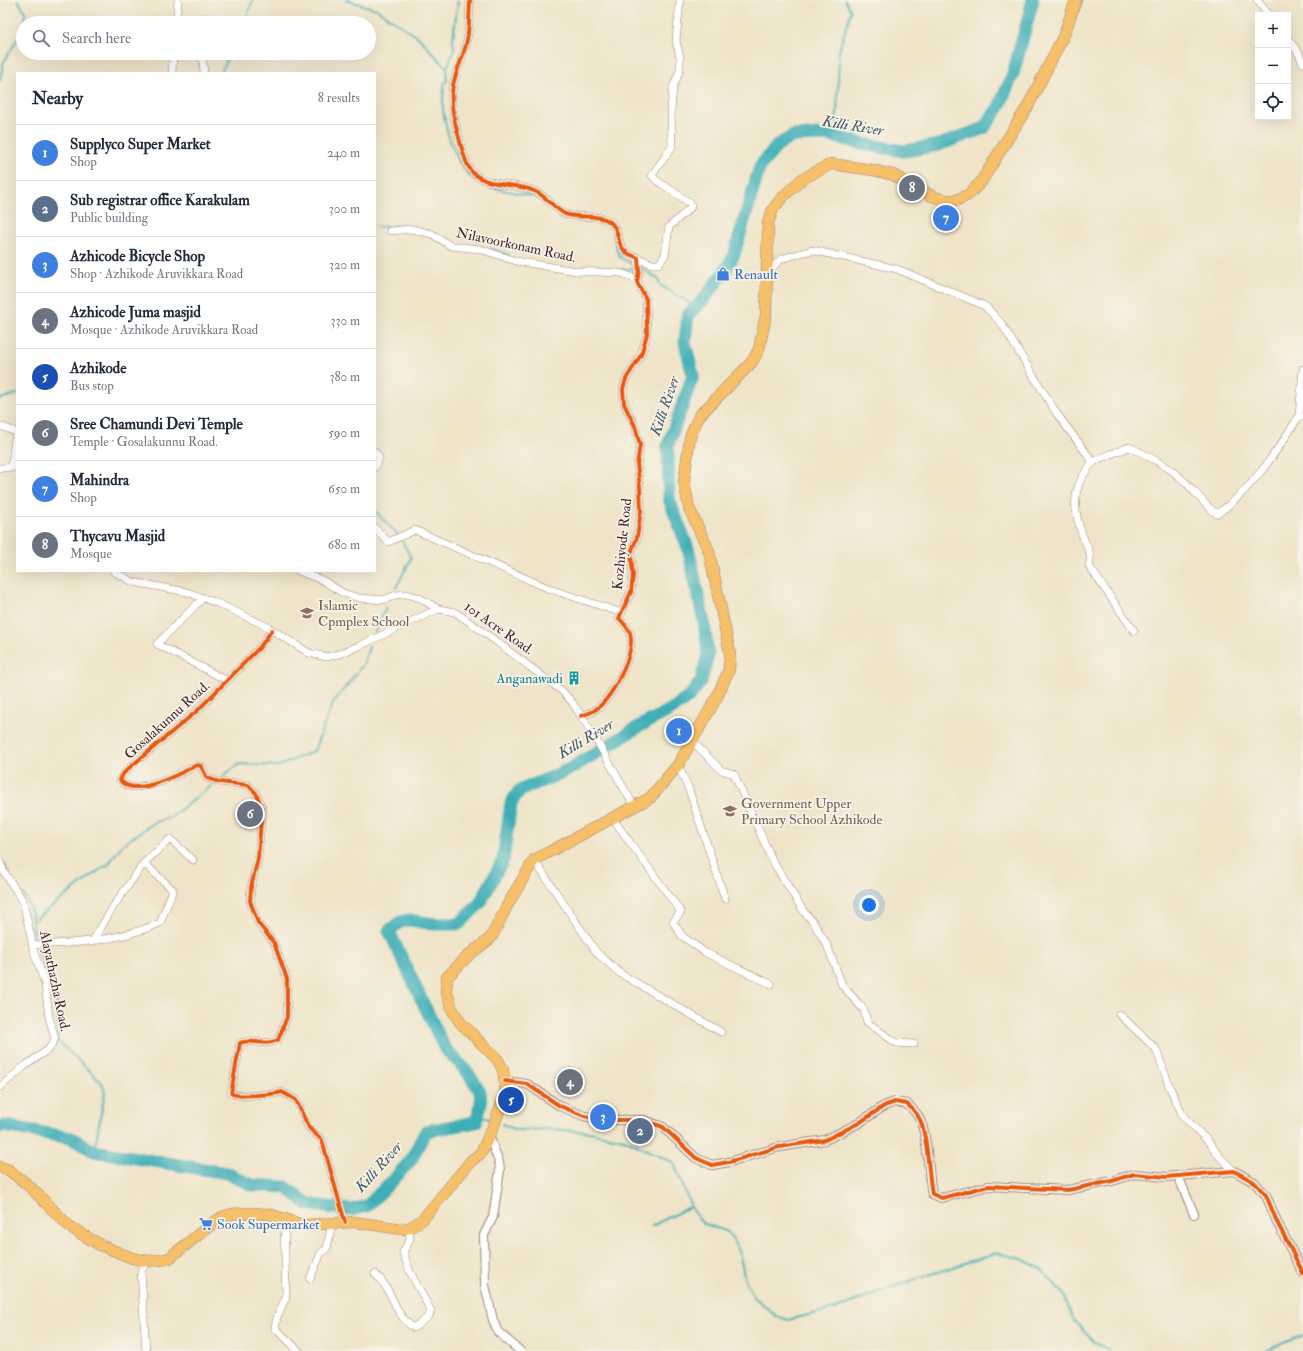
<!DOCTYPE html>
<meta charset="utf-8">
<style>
:root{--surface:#fff;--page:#f2f2f3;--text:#1f2937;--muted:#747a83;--line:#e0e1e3;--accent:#db2777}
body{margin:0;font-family:"IM FELL Double Pica",serif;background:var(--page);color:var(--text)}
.controls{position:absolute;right:12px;top:12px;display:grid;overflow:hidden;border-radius:0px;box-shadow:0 4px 16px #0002}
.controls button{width:36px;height:36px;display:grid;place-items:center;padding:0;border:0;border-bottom:1px solid var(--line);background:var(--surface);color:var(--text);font:20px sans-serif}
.you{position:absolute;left:869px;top:905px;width:14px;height:14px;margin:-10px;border:3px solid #fff;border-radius:50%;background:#1a73e8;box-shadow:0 0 0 6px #1a73e833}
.badge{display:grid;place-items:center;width:26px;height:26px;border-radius:50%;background:var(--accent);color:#fff;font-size:13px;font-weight:700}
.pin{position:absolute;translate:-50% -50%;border:2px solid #fff;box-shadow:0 1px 4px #0006}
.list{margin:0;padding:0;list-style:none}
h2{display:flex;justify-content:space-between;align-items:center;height:52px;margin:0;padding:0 16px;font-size:17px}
h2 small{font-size:13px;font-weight:400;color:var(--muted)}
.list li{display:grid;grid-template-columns:26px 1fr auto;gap:12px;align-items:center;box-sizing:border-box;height:56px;padding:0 16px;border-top:1px solid var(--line)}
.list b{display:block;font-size:15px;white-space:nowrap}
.list p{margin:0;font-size:13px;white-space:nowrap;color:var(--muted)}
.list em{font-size:13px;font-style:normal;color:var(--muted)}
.icon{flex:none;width:22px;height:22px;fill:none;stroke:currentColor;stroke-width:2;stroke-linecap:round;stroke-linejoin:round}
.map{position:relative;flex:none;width:1303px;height:1351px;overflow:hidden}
.search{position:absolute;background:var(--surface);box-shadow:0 4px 16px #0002;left:16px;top:16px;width:360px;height:44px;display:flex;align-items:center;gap:10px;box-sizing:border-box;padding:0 14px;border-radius:22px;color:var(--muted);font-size:15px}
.panel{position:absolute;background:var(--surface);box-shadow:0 4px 16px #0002;left:16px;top:72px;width:360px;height:500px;border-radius:0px}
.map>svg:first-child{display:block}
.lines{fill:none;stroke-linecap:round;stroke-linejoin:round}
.stream{stroke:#3daeb6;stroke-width:2}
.river{stroke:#3daeb6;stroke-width:13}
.minor-casing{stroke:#9c827a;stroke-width:8}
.tertiary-casing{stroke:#9c827a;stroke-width:10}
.primary-casing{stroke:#9c827a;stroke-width:12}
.minor{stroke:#fff;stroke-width:7}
.tertiary{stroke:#fff;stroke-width:8}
.primary{stroke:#f6c06b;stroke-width:11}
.cycleway-casing{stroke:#f7f3e8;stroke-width:6}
.cycleway{stroke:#e8590c;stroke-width:4}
.labels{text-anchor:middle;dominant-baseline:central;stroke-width:3.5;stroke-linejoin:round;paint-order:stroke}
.street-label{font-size:14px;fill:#4a1f2b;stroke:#f7f3e8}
.shop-label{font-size:14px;fill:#366cbe;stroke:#f7f3e8;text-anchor:start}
.education-label{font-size:14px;fill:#785e54;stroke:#f7f3e8;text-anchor:start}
.culture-label{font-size:14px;fill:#0d838f;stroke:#f7f3e8;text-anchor:end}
.water-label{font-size:15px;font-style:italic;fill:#455863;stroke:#f7f3e8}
</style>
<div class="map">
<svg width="1303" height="1351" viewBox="0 0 1303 1351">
<rect width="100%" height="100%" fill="#f7f3e8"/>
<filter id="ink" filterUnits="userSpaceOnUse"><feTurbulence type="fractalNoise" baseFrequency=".025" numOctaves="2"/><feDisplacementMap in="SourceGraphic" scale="8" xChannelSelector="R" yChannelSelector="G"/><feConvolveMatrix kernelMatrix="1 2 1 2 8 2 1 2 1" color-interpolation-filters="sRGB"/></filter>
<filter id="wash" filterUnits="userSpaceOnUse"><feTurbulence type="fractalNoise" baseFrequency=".012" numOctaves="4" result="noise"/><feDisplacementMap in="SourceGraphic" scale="16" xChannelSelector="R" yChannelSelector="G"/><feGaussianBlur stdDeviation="0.9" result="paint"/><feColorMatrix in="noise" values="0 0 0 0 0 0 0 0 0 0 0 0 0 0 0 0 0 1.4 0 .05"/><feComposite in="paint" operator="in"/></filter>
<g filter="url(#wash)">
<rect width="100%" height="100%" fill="#efe4c8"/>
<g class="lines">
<!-- stream -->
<path class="stream" d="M18 0 25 12V23
M346 0 376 9 418 37 447 68
M458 0 453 39 454 49 447 68V81L444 84C444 92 442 101 443 109 446 134 458 176 485 185 504 192 525 193 544 200
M244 23 253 0
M221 73 230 53
M0 81 3 63 23 30
M832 137 837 115 839 51 851 11 845 0
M579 219C589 223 598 219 609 225
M375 227 406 226
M614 234C620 257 612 255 636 265
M491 249 509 255
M641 268 658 279 660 285 696 307
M619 270 637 268
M0 399 17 394
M375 511 400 537 411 558 396 588
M375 632 386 607
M223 776 239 764 279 766 314 751 333 703 363 665 369 647
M4 864 9 874
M23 894C33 907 32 920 34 935
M33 921 102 868 108 865 122 845 153 823 171 817 211 786
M37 947C40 955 44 962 48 970 54 986 66 1036 52 1049
M58 1041 102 1083 105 1092 94 1151
M480 1107 483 1117 490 1119
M502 1124 516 1130 551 1129 589 1132 624 1139 674 1163 691 1207 687 1208 652 1226
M691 1207 702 1223 728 1232 739 1251 745 1280 754 1297 776 1316 788 1320 838 1308 883 1290 996 1253 1019 1258 1040 1268 1063 1293 1074 1321 1094 1342 1110 1351
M1266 1351 1303 1335"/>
<!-- river -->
<path class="river" d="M0 1127 5 1126 71 1138 94 1151 227 1173 252 1185 286 1187 307 1204 351 1210 367 1206 393 1180 411 1160 426 1131 476 1122 481 1104 480 1091 466 1070 445 1049 389 931 400 922 409 920 435 924H459L480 903 503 860 511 803 519 791 570 769 640 726 672 709 689 697 701 681 708 655 704 622 688 548 669 499 668 445 693 376 685 342 688 315 704 299 723 274 734 255 760 166 778 145 793 136 826 135 868 145 904 151 939 145 984 128 999 107 1013 74 1033 0"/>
</g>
</g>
<g filter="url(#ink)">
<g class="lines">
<!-- minor casing -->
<g class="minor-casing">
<path id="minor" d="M470 0C469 16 470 33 465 48 461 63 453 77 452 92 450 110 457 128 461 146 464 154 466 167 473 173 490 188 515 182 534 191 547 196 553 208 565 214 579 219 595 214 607 220 621 227 615 245 627 253 630 255 635 256 638 258L639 270 637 282 646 299 647 334 641 355 626 379 623 389 624 404 635 426 640 445 637 464 640 487 641 511 637 537 631 553 633 576 631 592 619 618C623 623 628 627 630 633 636 654 612 698 595 710 591 713 586 714 581 716
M1257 0 1269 15
M176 23 178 0
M202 23 203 18
M1288 39 1298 52 1303 63
M202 53 204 73
M172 73 173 53
M390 231 412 229 432 234 451 246 480 249 516 261 576 271 620 273 627 275 637 281
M638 258 652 264H659L665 255 669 227 691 207 690 203 656 180 652 175 672 147 671 110 673 87 680 70V57L676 41 680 0
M769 271 781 259 812 250 897 269 985 306 1001 323 1057 414 1093 462
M1303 369 1299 416 1303 417
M0 426 16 432 11 468
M375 452 379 458 375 467
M0 468 17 467
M375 528 388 542 415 530 550 589 622 613
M113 571 133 582 187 592 217 603 266 626 309 653 327 657 339 654 359 646 438 609 455 612 489 636 562 691 572 702 594 736 634 806
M299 571 322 580 343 593 359 598 384 600 396 595 407 594 420 598 438 609
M203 598 157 644 226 680
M272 630 260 647 198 710 129 768 123 774 120 780C134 800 182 772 197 765L201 766 207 778 219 782 248 785 256 793 262 808 258 858 251 887 250 901 258 923 274 943 287 979V1017L278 1040C263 1047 250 1038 240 1043L231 1093C235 1098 276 1094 282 1092L296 1100 309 1128 322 1140 345 1222
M1134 631 1089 566C1093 553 1086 546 1082 534 1074 512 1071 490 1087 470 1089 467 1091 463 1095 461 1105 455 1118 452 1129 447 1148 456 1169 466 1184 481 1196 492 1204 505 1217 514 1252 490 1277 451 1299 416
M692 741 721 770 734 774 773 862 804 912 813 922 827 945 842 985 864 1010 867 1022 896 1043 914 1044
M678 765 689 790 725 899
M613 819 681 912 673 922 682 936 706 953 771 984
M534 860 597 953 621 974 721 1032
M0 862 4 872 23 901 34 952 45 984 49 1017 55 1039 49 1049 26 1065 0 1087
M92 942 115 904 144 863 170 839 193 860
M33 945C77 943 119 941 160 923L173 890 144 863
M1119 1014 1156 1049 1170 1088 1183 1116 1208 1141 1219 1156 1234 1171
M284 1218 286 1297 277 1317 275 1328 299 1351
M375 1274C393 1288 393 1315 414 1328L429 1316 431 1311 410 1272 403 1252 410 1239 409 1228
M310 1279 321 1253 327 1248 332 1222
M146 1351 141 1271 148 1261"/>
</g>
<!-- tertiary casing -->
<g class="tertiary-casing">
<path id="tertiary" d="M505 1081 527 1084 560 1106 584 1116 605 1120H644L663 1127 696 1158 712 1165 729 1162 779 1147 825 1140 859 1123 884 1106 895 1102 907 1104C911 1108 916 1112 918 1116 928 1132 928 1173 932 1194L942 1198 988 1186 1068 1190 1112 1181 1134 1174 1166 1177 1234 1171 1254 1182 1266 1195 1277 1222 1303 1273
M489 1136 499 1162 500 1170 493 1217 484 1235 485 1285 493 1320 498 1332 520 1351
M1178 1176 1194 1214"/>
</g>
<!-- primary casing -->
<g class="primary-casing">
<path id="primary" d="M0 1167 9 1170 28 1185 70 1227 100 1245 132 1258 148 1261 168 1259 213 1223 222 1217 232 1214 246 1213 269 1214 303 1225 354 1222 402 1229 409 1228 422 1220 471 1161 481 1153 494 1125 506 1092 503 1070 498 1060 460 1022 452 1009 446 990 447 977 469 955 491 938 508 904 534 860 650 798 678 765 716 699 729 670 730 653 709 551 689 508 684 481 690 437 699 416 752 362 759 349 766 315 768 223 773 209 783 197 802 179 831 164 873 170 893 175 934 197 946 200H957L968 195 981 182 1028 106 1064 35 1076 0"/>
</g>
<!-- minor -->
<use href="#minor" class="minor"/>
<!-- tertiary -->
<use href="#tertiary" class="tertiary"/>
<!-- primary -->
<use href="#primary" class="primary"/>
<!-- cycleway casing -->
<g class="cycleway-casing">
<path id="cycleway" d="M470 0C469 16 470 33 465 48 461 63 453 77 452 92 450 110 457 128 461 146 464 154 466 167 473 173 490 188 515 182 534 191 547 196 553 208 565 214 579 219 595 214 607 220 621 227 615 245 627 253 630 255 635 256 638 258L639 270 637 282 646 299 647 334 641 355 626 379 623 389 624 404 635 426 640 445 637 464 640 487 641 511 637 537 631 553 633 576 631 592 619 618C623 623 628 627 630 633 636 654 612 698 595 710 591 713 586 714 581 716
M272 630 260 647 198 710 129 768 123 774 120 780C134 800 182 772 197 765L201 766 207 778 219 782 248 785 256 793 262 808 258 858 251 887 250 901 258 923 274 943 287 979V1017L278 1040C263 1047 250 1038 240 1043L231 1093C235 1098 276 1094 282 1092L296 1100 309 1128 322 1140 345 1222
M505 1081 527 1084 560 1106 584 1116 605 1120H644L663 1127 696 1158 712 1165 729 1162 779 1147 825 1140 859 1123 884 1106 895 1102 907 1104C911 1108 916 1112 918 1116 928 1132 928 1173 932 1194L942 1198 988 1186 1068 1190 1112 1181 1134 1174 1166 1177 1234 1171 1254 1182 1266 1195 1277 1222 1303 1273"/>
</g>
<!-- cycleway -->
<use href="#cycleway" class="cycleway"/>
</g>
</g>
<!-- icons -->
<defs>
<g id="shop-bare" transform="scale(1.08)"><path d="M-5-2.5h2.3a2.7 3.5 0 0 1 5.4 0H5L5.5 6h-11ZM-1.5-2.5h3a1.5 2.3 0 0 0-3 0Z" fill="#3f7fe0" stroke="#f7f3e8" stroke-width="2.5" paint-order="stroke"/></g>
<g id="school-bare" transform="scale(1.08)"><path d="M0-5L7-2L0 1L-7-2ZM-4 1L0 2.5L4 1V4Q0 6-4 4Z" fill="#8d6e63" stroke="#f7f3e8" stroke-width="2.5" paint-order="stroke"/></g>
<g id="building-bare" transform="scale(1.08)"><path d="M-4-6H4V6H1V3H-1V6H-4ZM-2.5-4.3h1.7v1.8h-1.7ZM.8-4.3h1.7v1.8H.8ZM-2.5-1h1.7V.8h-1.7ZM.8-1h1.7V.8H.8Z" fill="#0f9aa8" stroke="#f7f3e8" stroke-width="2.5" paint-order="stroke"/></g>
<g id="supermarket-bare" transform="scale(1.08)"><path d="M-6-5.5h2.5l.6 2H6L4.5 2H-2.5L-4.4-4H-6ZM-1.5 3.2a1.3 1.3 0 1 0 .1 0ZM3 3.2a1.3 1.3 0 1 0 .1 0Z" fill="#3f7fe0" stroke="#f7f3e8" stroke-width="2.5" paint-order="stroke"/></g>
</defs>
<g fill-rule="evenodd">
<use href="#shop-bare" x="723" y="274"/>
<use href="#school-bare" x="307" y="613"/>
<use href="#building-bare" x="574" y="678"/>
<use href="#school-bare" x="730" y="811"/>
<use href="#supermarket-bare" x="206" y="1224"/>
</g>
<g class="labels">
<!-- street labels -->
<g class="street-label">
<text transform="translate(516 245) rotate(12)">Nilavoorkonam Road.</text>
<text transform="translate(622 544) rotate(-84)">Kozhiyode Road</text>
<text transform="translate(499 628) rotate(35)">101 Acre Road.</text>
<text transform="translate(167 720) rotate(-42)">Gosalakunnu Road.</text>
<text transform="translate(55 981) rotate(78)">Alayathazha Road.</text>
</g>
<!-- shop labels -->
<g class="shop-label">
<text x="734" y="274">Renault</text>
<text x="217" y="1224">Sook Supermarket</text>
</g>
<!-- education labels -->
<g class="education-label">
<text x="318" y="605">Islamic<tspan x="318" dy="16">Cpmplex School</tspan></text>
<text x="741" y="803">Government Upper<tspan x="741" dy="16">Primary School Azhikode</tspan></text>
</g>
<!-- culture labels -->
<g class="culture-label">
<text x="563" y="678">Anganawadi</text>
</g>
<!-- water labels -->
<g class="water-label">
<text transform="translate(853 126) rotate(9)">Killi River</text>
<text transform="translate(665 406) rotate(-71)">Killi River</text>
<text transform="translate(586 739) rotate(-31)">Killi River</text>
<text transform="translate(379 1167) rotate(-48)">Killi River</text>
</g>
</g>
</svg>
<div class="controls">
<button>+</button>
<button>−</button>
<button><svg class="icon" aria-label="locate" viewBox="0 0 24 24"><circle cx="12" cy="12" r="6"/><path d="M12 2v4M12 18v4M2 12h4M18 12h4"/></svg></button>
</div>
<div class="you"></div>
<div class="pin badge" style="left:679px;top:731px;background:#3f7fe0">1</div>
<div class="pin badge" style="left:640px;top:1131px;background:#5c6f8a">2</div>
<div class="pin badge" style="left:603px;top:1117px;background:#3f7fe0">3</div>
<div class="pin badge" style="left:570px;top:1082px;background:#6b7280">4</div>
<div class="pin badge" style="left:511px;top:1100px;background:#1a4fb4">5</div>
<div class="pin badge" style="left:250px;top:814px;background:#6b7280">6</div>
<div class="pin badge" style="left:946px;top:218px;background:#3f7fe0">7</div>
<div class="pin badge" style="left:912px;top:188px;background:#6b7280">8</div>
<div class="search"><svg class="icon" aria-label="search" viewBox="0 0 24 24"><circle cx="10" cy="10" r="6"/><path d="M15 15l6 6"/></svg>Search here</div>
<section class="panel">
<h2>Nearby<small>8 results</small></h2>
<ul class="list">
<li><span class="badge" style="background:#3f7fe0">1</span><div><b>Supplyco Super Market</b><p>Shop</p></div><em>240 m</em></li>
<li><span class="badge" style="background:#5c6f8a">2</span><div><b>Sub registrar office Karakulam</b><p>Public building</p></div><em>300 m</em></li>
<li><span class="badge" style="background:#3f7fe0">3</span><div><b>Azhicode Bicycle Shop</b><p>Shop · Azhikode Aruvikkara Road</p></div><em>320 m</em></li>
<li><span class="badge" style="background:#6b7280">4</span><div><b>Azhicode Juma masjid</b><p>Mosque · Azhikode Aruvikkara Road</p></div><em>330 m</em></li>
<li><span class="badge" style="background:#1a4fb4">5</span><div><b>Azhikode</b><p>Bus stop</p></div><em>380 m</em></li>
<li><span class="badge" style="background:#6b7280">6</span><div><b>Sree Chamundi Devi Temple</b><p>Temple · Gosalakunnu Road.</p></div><em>590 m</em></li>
<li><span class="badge" style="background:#3f7fe0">7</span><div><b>Mahindra</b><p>Shop</p></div><em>650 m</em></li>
<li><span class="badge" style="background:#6b7280">8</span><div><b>Thycavu Masjid</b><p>Mosque</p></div><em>680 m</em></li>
</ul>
</section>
</div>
